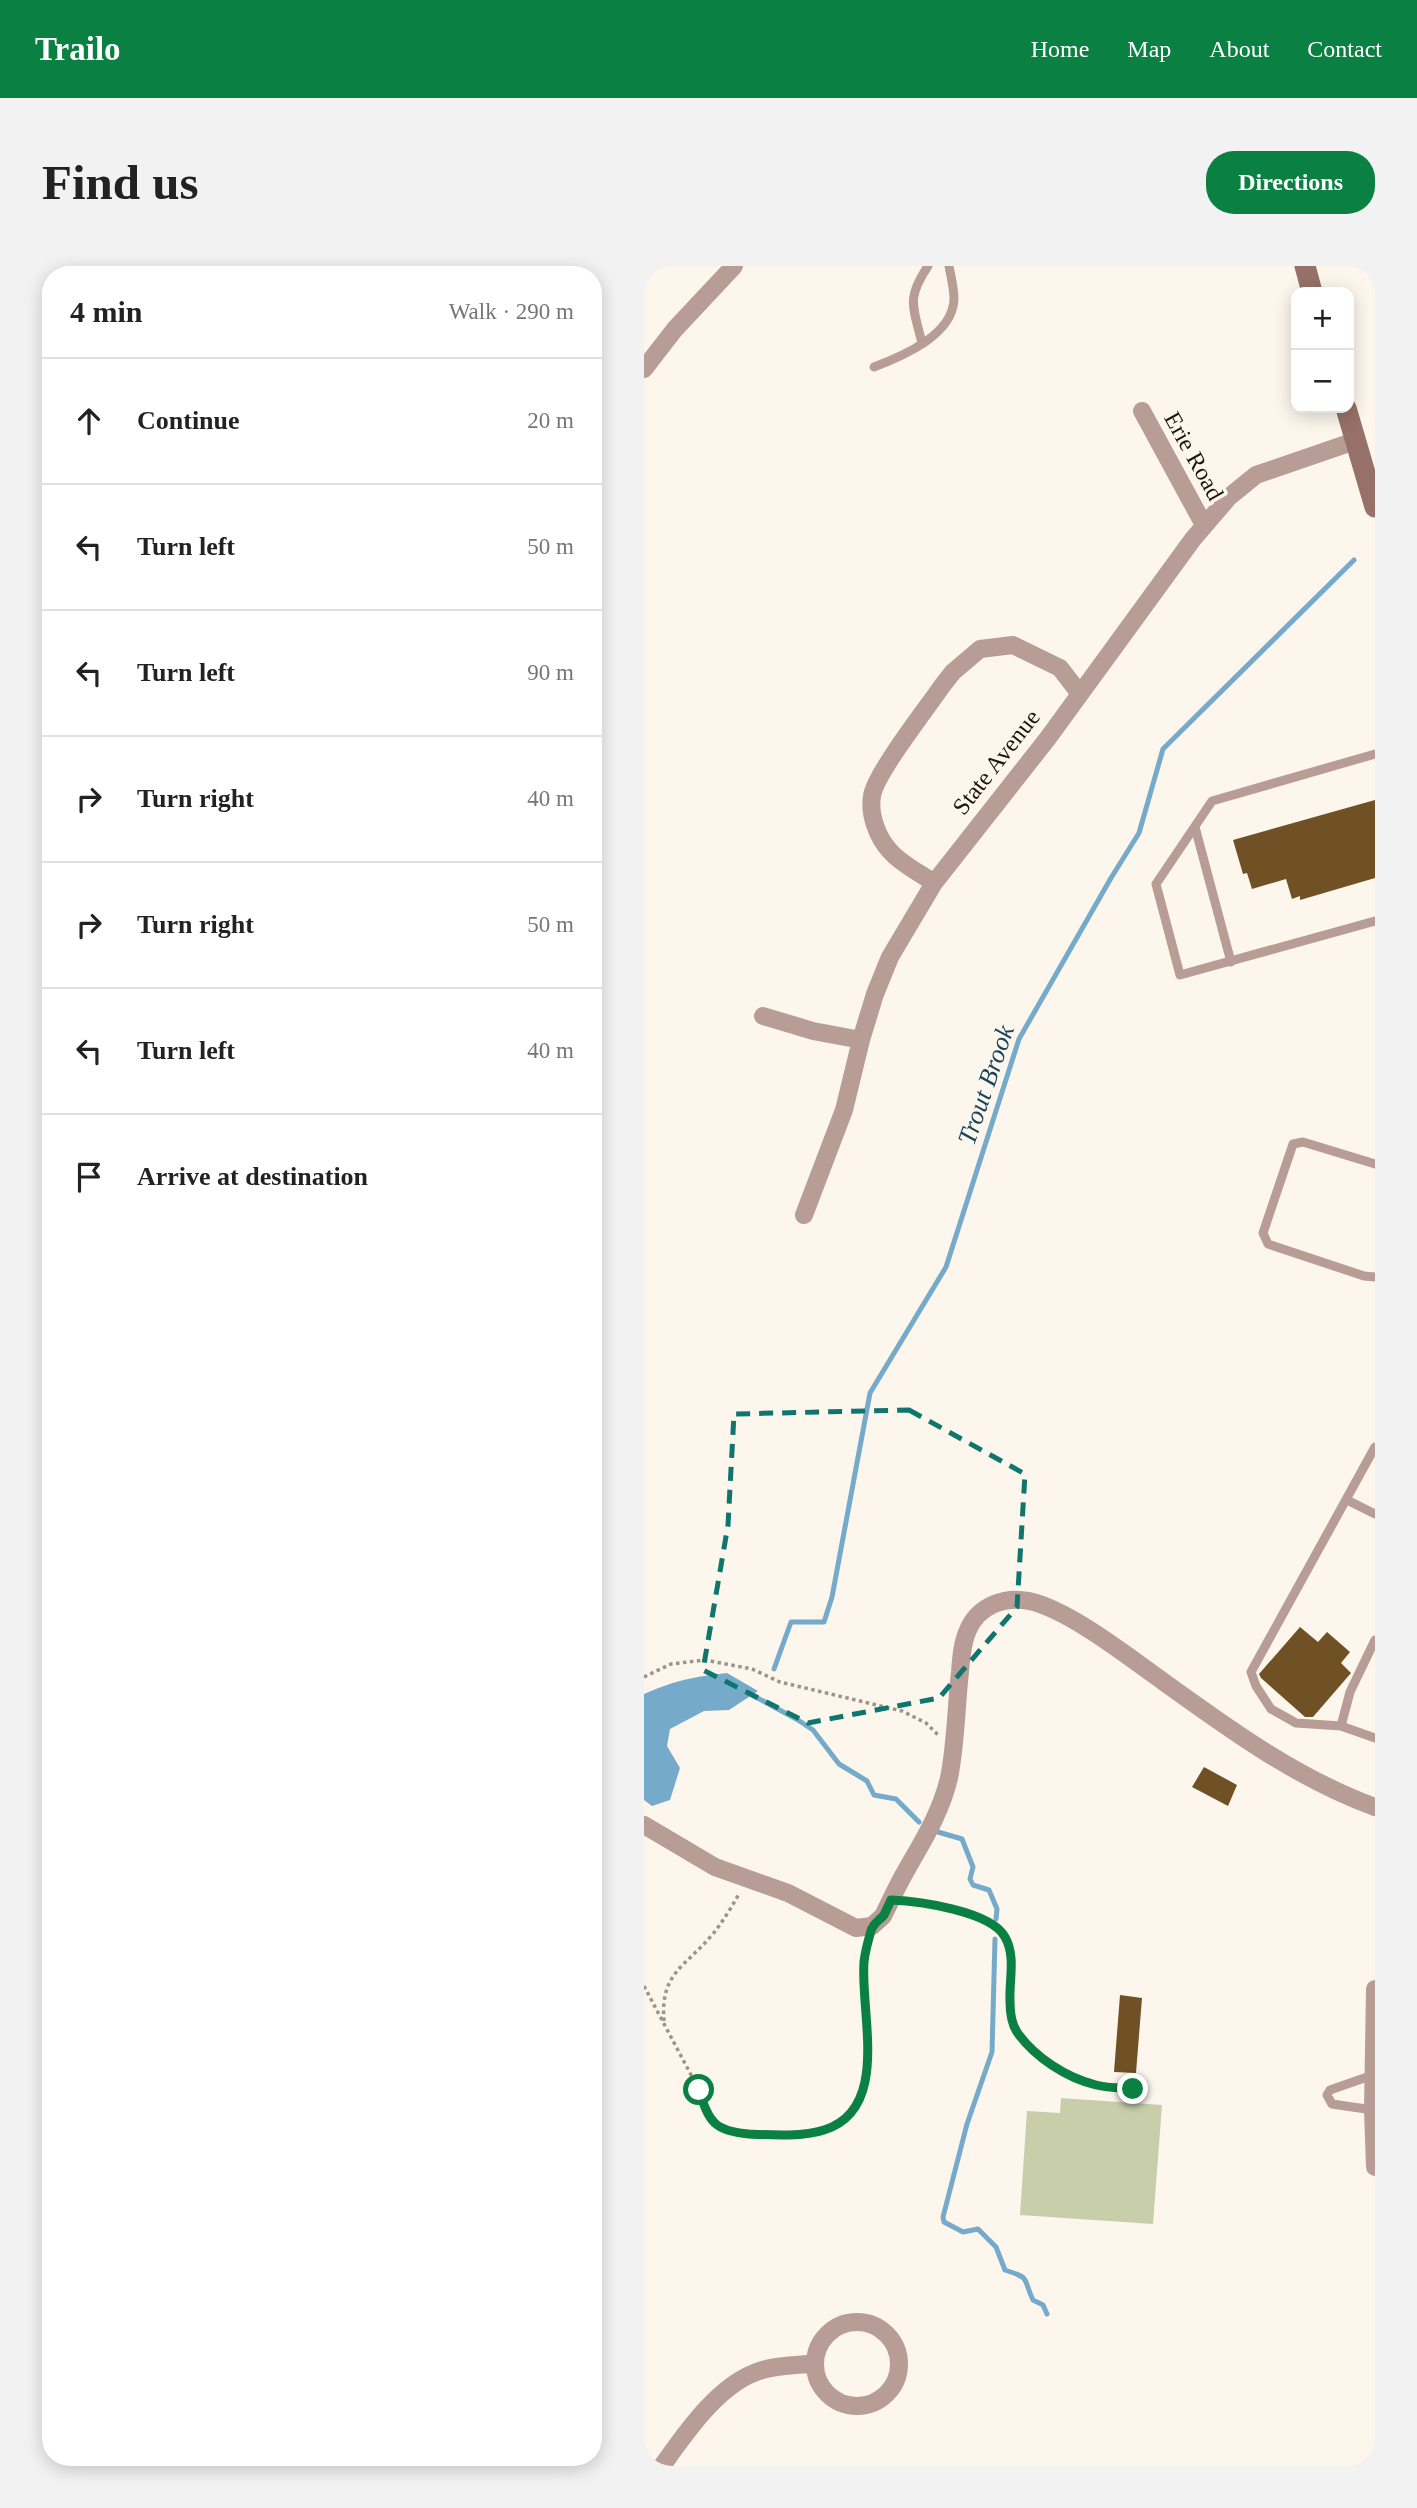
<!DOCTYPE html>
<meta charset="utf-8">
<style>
:root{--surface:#fff;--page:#f2f2f2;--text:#222;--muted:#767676;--line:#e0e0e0;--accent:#0b8043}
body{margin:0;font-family:Georgia,serif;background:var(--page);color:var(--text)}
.controls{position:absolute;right:21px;top:21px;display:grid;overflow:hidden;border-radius:14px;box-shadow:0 4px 18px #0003}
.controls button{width:63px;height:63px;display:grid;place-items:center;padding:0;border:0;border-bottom:2px solid var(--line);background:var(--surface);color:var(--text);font:35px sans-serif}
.stop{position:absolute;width:21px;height:21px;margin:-16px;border:5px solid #0b8043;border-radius:50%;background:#fff}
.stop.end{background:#0b8043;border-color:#fff;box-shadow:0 2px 7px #0008}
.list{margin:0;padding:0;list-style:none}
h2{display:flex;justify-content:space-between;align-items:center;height:91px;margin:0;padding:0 28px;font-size:30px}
h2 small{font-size:23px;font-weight:400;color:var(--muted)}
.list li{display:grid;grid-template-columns:46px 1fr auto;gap:21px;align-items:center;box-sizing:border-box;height:126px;padding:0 28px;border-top:2px solid var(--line)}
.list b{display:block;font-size:26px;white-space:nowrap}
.list em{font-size:23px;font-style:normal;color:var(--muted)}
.icon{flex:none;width:38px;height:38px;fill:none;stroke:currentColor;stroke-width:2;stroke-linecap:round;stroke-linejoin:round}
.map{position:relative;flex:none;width:731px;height:2200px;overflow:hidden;border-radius:28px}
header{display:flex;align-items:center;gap:42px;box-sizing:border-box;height:98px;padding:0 35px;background:var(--accent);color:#fff}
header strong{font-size:33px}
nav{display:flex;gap:38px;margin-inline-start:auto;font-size:24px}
.intro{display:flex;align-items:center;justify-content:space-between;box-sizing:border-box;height:168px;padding:0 42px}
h1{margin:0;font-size:49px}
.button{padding:18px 32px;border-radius:28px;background:var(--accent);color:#fff;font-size:24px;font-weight:700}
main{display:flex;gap:42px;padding:0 42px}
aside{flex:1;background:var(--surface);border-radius:28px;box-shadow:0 4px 18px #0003}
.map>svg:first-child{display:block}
.green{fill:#c8ceaa}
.water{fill:#76aaca}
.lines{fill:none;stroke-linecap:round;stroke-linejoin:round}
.stream{stroke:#76aaca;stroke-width:5}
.building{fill:#705126}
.path{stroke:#9a948b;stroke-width:3.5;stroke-dasharray:3.5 3.5;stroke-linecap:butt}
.lane{stroke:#b79d96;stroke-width:9}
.street{stroke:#b79d96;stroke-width:18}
.secondary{stroke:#967169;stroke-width:21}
.route{stroke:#0b8043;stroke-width:9}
.marked{fill:none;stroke:#0f766e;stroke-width:5;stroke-dasharray:14 9;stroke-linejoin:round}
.labels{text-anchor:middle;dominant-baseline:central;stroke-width:7;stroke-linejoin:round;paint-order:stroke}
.street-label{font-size:24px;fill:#1c160f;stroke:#fcf6ed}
.water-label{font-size:26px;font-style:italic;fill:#19445b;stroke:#fcf6ed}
</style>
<header>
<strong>Trailo</strong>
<nav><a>Home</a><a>Map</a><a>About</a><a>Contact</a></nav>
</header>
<div class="intro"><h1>Find us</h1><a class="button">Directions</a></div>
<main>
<aside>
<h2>4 min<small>Walk · 290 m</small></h2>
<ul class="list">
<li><svg class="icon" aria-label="ahead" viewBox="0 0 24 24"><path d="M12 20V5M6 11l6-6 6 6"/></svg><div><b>Continue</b></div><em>20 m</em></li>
<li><svg class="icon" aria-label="left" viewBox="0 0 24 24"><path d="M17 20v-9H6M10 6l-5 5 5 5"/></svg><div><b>Turn left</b></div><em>50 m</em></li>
<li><svg class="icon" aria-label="left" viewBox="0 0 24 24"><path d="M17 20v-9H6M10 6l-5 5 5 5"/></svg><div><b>Turn left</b></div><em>90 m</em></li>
<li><svg class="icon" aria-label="right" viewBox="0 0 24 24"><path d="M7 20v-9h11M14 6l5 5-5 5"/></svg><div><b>Turn right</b></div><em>40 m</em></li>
<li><svg class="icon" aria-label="right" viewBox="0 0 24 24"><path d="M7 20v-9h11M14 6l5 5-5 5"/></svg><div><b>Turn right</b></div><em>50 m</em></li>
<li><svg class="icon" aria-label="left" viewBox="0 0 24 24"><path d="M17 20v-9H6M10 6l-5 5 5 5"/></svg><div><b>Turn left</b></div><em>40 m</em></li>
<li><svg class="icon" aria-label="arrive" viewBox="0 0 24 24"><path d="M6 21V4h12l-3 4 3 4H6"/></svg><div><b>Arrive at destination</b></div></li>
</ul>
</aside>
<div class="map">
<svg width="731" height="2200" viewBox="0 0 731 2200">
<rect width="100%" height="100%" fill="#fcf6ed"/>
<!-- green -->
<path class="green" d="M417 1832 518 1839 509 1958 376 1949 383 1845 416 1847Z"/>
<!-- water -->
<path class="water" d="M83 1407 114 1425 85 1444 60 1445 26 1463 23 1480 36 1502 26 1534 8 1540 0 1534V1428C32 1414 49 1411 83 1407Z"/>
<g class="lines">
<!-- stream -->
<path class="stream" d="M130 1403 147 1356H180L188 1331 226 1127 302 1001 375 773 467 612 495 567 519 483 710 294
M108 1429 154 1454 169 1464 195 1498 223 1515 230 1529 252 1533 275 1556
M294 1566 318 1573 329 1601 326 1613 329 1619 345 1624 353 1643 352 1653
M351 1673 348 1786 323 1858 299 1951 300 1956 319 1966 334 1963 352 1981 361 2004C388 2013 378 2011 389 2034L399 2039 403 2048"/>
</g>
<!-- building -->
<path class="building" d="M731 534V612L656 634V630L648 633 642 613 608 623 603 607 599 608 589 574Z
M656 1361 674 1376 683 1366 706 1386 697 1397 707 1407 669 1451H661L617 1412 615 1408Z
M560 1501 593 1519 584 1540 548 1521Z
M476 1729 498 1732 492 1807 470 1806Z"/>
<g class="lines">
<!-- path -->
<path class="path" d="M0 1411 27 1398 61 1394 108 1403 136 1416 258 1445 282 1457 294 1469
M263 1635C287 1636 349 1650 361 1671 372 1690 365 1714 366 1735 366 1745 367 1757 373 1766 390 1791 423 1812 452 1819 464 1822 477 1822 489 1823
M0 1720 55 1824C67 1861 76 1868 115 1868 135 1868 160 1871 179 1865 248 1843 213 1731 224 1676
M20 1755C16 1707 41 1701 68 1669 78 1657 87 1642 95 1628"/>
<!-- lane -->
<path class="lane" d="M278 77C269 40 262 33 284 0
M230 101C259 90 309 69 310 33 310 22 307 11 305 0
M731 488 568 535 512 618 536 709 731 655
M551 561 587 696
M731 898 659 876 649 878 619 967 624 978 720 1010 731 1011
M731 1181 607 1406 612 1420 627 1443 652 1457 697 1460 731 1472
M703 1234 731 1248
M697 1460 706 1426 731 1374
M729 1844 688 1838 683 1829 686 1824 729 1809"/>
<!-- street -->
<path class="street" d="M0 103 31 63 90 0
M498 145 560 259
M290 617C276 607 257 598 246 585 233 571 225 548 228 530 231 508 283 442 298 420L309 406 336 383 369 379 416 402 436 428
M119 750 169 765 217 774
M160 949 200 844 217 774 231 728 246 691 290 617 404 472 549 273 585 231 612 209 711 175
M0 1559 71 1601 144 1627 212 1662 228 1660 239 1650C247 1634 254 1618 263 1603 280 1573 297 1546 305 1512 312 1478 312 1441 316 1406 317 1393 318 1377 324 1364 334 1340 360 1330 385 1335 423 1343 481 1388 513 1411 581 1460 651 1512 731 1541
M731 1723 729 1844 731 1901
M171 2098a42 42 0 1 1 84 0a42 42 0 1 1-84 0Z
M18 2200C41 2168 72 2122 110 2107 128 2099 152 2100 171 2097"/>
<!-- secondary -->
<path class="secondary" d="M661 0 668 26
M702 142 731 241"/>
</g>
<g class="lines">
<!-- route -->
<path class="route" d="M55 1824C65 1856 70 1865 105 1868 126 1869 160 1871 180 1864 247 1843 216 1748 220 1696 221 1686 224 1675 227 1665 229 1657 235 1655 240 1649 242 1644 245 1639 247 1634 274 1635 347 1645 361 1671 372 1690 365 1714 366 1735 366 1745 367 1757 373 1766 390 1791 423 1812 452 1819 464 1822 477 1822 489 1823"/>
</g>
<!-- marked area -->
<path class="marked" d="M265 1144 381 1208 373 1341 295 1432 164 1457 59 1404 84 1259 90 1148Z"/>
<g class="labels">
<!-- street labels -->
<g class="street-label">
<text transform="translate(550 190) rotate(61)">Erie Road</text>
<text transform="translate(352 496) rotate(-52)">State Avenue</text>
</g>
<!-- water labels -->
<g class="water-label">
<text transform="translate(342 819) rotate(-71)">Trout Brook</text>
</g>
</g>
</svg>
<div class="controls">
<button>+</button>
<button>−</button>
</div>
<div class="stop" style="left:55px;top:1824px"></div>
<div class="stop end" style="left:489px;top:1823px"></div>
</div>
</main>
